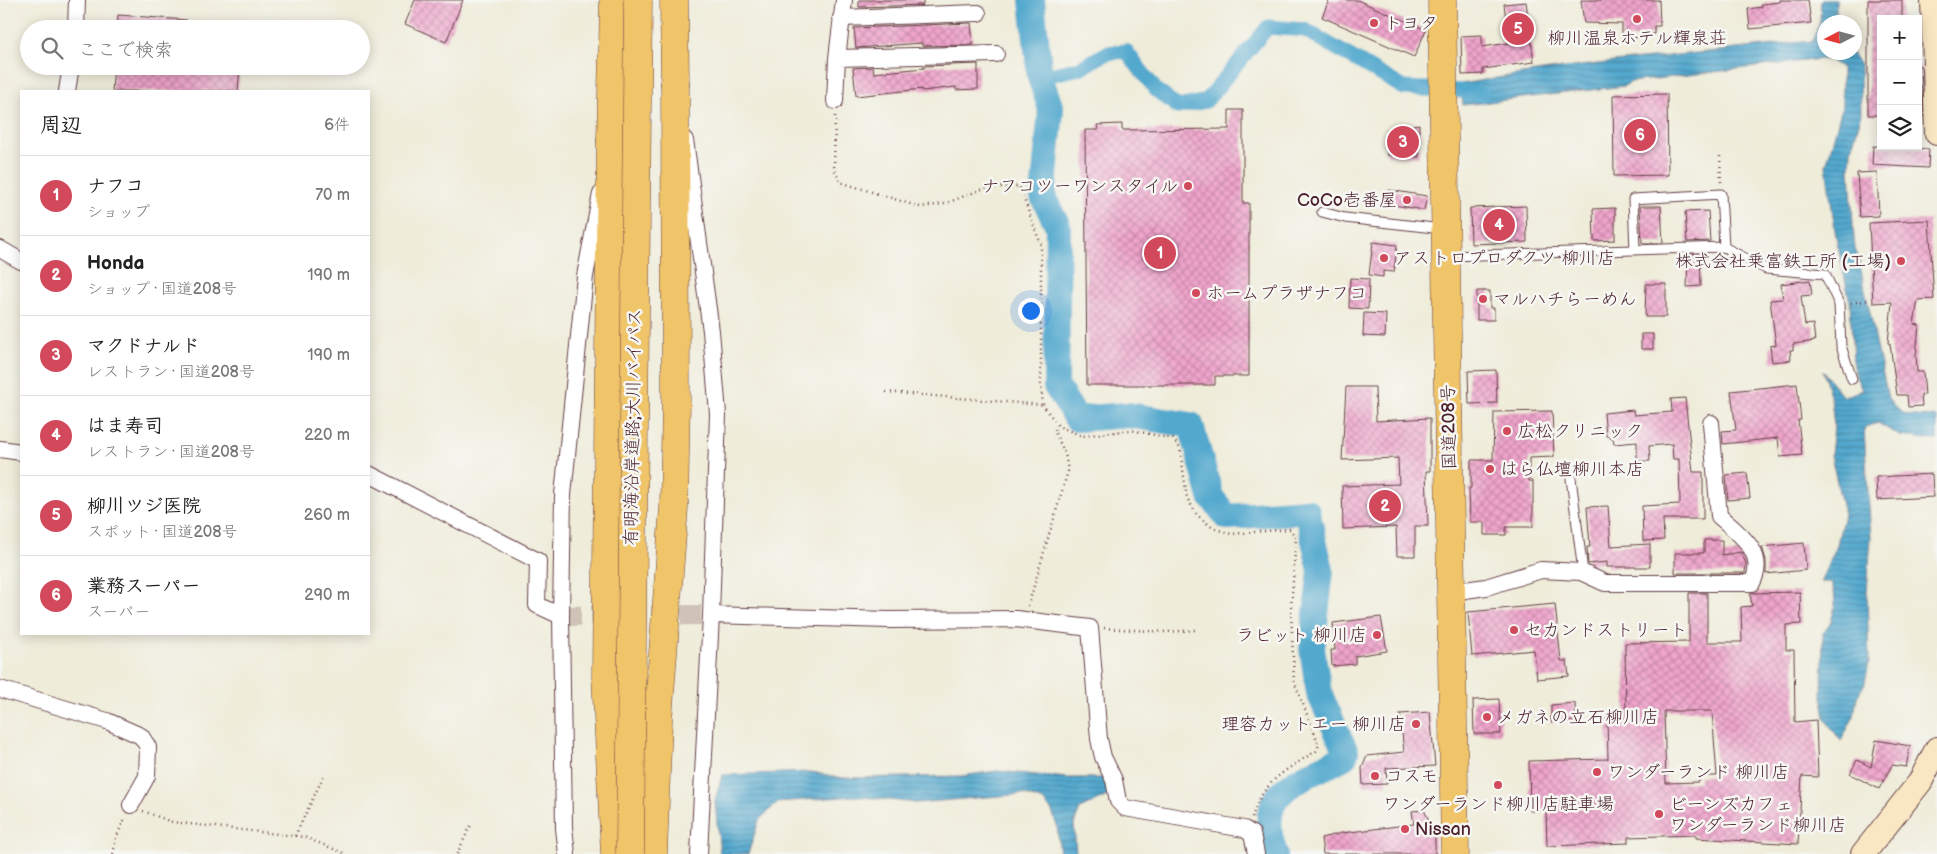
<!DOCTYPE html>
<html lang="ja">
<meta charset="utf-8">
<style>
:root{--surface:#fff;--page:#f2f2f2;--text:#222;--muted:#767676;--line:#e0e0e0;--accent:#d1495b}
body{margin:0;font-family:"Balsamiq Sans","Klee One",sans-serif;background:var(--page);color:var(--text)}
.controls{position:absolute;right:15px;top:15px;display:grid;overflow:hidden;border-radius:0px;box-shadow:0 2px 12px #0003}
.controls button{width:45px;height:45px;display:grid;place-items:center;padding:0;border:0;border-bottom:1px solid var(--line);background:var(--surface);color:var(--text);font:25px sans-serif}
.compass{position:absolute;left:1817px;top:15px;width:45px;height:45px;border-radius:50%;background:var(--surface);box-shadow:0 2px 12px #0003;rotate:264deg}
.you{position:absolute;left:1030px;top:310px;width:18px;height:18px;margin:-12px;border:4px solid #fff;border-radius:50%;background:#1a73e8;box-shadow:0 0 0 8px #1a73e833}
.badge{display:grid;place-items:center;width:32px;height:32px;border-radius:50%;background:var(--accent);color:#fff;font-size:16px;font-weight:700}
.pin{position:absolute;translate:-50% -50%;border:2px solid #fff;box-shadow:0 1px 5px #0006}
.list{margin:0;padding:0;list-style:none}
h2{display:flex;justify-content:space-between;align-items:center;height:65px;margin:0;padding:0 20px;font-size:21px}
h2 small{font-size:16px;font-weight:400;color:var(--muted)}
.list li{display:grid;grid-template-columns:32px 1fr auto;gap:15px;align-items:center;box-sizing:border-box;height:80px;padding:0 20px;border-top:1px solid var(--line)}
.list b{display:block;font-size:19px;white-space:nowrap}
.list p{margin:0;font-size:16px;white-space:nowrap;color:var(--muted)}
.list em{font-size:16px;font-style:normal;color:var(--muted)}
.icon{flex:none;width:28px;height:28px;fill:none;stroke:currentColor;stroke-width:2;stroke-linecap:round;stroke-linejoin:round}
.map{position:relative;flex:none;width:1937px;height:854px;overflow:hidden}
.search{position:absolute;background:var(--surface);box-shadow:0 2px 12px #0003;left:20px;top:20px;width:350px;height:55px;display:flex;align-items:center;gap:12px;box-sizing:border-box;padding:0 18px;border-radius:28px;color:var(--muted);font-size:19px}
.panel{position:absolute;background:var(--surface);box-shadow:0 2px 12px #0003;left:20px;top:90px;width:350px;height:545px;border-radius:0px}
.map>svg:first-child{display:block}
.water{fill:url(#water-rules);stroke:#4e647c}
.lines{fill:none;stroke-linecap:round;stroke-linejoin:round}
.canal{stroke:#52a8ce;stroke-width:15}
.river{stroke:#52a8ce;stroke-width:26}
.building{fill:url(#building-cross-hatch);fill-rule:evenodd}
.tertiary-tunnel{stroke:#cec3b6;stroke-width:20;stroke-dasharray:20 10;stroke-linecap:butt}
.service-casing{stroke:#633e45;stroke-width:11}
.minor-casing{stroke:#633e45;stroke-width:18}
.secondary-casing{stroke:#633e45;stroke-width:26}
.trunk-casing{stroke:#633e45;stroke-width:29}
.motorway-casing{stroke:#633e45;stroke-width:29}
.path{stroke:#633e45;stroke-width:2.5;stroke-dasharray:1 4;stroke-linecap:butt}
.service{stroke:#fff;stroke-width:9}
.minor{stroke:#fff;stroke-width:16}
.secondary{stroke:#f9e7c3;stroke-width:24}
.trunk{stroke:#f0c469;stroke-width:28}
.motorway{stroke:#f0c469;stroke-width:28}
.motorway-bridge-casing{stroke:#633e45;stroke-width:29;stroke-linecap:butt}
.motorway-bridge{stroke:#f0c469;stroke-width:28}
.poi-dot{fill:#d1495b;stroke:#f6f6f2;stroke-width:2}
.labels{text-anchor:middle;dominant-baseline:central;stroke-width:5;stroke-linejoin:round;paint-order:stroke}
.poi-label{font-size:18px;fill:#4a1f2b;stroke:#f6f6f2;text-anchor:start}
.street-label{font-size:18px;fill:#4a1f2b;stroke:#f6f6f2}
</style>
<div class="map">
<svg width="1937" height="854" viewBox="0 0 1937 854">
<defs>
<pattern id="water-rules" width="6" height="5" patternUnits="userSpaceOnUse" patternTransform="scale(1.25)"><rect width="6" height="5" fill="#52a8ce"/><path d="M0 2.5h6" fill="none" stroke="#4688a7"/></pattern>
<pattern id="building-cross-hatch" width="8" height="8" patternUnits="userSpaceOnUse" patternTransform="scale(1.25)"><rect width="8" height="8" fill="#f0a5cc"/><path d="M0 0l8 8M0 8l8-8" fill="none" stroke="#c486a6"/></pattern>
</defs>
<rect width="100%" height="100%" fill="#f6f6f2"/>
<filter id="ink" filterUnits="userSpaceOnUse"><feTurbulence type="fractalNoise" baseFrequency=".02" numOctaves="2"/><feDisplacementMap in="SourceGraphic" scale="10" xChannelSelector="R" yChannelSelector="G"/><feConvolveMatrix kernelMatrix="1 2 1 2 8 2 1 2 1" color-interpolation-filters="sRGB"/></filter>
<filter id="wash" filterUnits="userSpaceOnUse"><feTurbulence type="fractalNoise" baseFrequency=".0096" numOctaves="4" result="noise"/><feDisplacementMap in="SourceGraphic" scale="20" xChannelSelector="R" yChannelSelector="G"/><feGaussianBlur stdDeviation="1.12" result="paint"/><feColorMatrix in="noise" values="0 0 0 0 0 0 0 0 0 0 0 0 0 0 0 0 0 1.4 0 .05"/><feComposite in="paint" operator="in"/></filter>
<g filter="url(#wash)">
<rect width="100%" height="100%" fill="#efecd9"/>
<!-- water -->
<path class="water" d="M1821 0H1836V22H1824V52L1852 53 1860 65 1861 116 1851 151 1850 168 1853 225 1855 249 1858 256 1888 398C1904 420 1912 415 1937 417V440L1900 436 1878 423 1865 427 1864 430 1871 537 1867 592 1869 662 1865 683 1857 697 1854 716 1841 741 1825 719 1822 698 1823 633C1835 621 1838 597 1831 582H1820L1837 545 1844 514 1831 455 1834 426 1831 398 1823 371 1843 397 1862 390 1856 377 1853 361 1850 302 1836 237 1826 166 1842 107V68L1830 60 1820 59 1631 82 1624 86 1463 105 1461 84C1577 63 1694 54 1812 41L1820 22Z
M997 771 1068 778H1108L1109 795 1080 809 1074 824 1076 854H1060L1057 826 1052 811 1043 801 1023 794 916 803 855 796 778 802 759 820 748 854H720L715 801 722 775 811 772 844 778 961 776Z"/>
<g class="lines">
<!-- canal -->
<path class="canal" d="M1040 77 1080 68 1107 53 1126 51 1156 90 1178 107 1206 101 1268 27 1305 30 1404 88 1482 92"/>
<!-- river -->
<path class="river" d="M1032 0 1040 77 1051 109 1043 197 1058 226 1056 386 1077 419 1128 415 1191 425 1211 497 1227 517 1307 511 1321 570 1312 649 1319 693 1346 752 1344 757C1296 783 1253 789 1275 854"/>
</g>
<g id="blocks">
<!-- building -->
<path class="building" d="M415 0H463L446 42 405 24Z
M859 0H923V5L859 7Z
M1329 0H1357L1426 30 1414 57 1322 17Z
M1581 0H1659L1660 26H1654V34H1645V37L1622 38V24L1584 23Z
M1780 0H1808L1811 23 1750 29 1748 9 1762 7V4L1780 2Z
M1868 0H1902V19H1881V115H1868Z
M1526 2 1534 62 1483 69V74L1462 75 1461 36 1482 35V47L1509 43 1504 4Z
M118 15 187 20 186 29H117Z
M971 23 973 45 922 46V43L856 48 854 28Z
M978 64V89L956 90V87L922 91V89L856 96 853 68 873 67 874 73 924 68V66Z
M114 66H240L238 91H112Z
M1918 66H1921L1923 117H1918Z
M1667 94 1668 175 1614 176 1613 95Z
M1229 110H1243V203H1249V376H1215V385H1087L1085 130H1098L1097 125 1122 124V130L1229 129Z
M1419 124V157L1387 155V130Z
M1873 146 1929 149 1928 168 1872 165Z
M1877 172 1879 216 1860 217 1857 173Z
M1389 190 1427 196 1424 210 1387 204Z
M1526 206 1527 242 1471 244 1470 208Z
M1640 206H1661L1663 243H1642Z
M1615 208V240L1594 241 1593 209Z
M1708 211 1710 241 1687 242 1685 212Z
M1929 220 1934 299 1918 300 1914 324 1919 325 1916 355 1917 372H1923L1925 395H1921L1922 406 1908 407 1907 395H1897L1890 344 1888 343 1892 302 1873 303 1869 223Z
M1373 242 1397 245 1394 272 1383 271V277L1369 275Z
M1688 254H1700L1701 286 1687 287Z
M1350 278 1369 279 1368 309 1349 308Z
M1810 280 1812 295 1801 296 1805 325 1813 324 1815 341 1793 344V350H1790L1791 360 1772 362 1770 346 1776 345 1770 300 1783 299 1781 284Z
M1646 284H1666V317H1645Z
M1477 291H1490V308H1494V320H1477Z
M1364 313 1386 314 1385 337 1363 336Z
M1641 334H1653V349H1641Z
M1496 370 1497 403 1469 404 1468 371Z
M1797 384 1801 420H1798L1802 455 1780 457 1778 438 1723 444 1722 431 1736 430 1731 391Z
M1346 387H1375L1376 421 1430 418V471H1426L1428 526H1415V556H1397L1396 527 1343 529 1342 486 1399 484 1398 458 1342 460Z
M1685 398 1693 472H1703V519H1663L1664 540 1643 541 1642 506 1680 504 1679 459H1673L1672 444 1649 446 1650 461H1637V442L1614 444 1613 438 1606 436 1604 413 1633 410 1634 415 1672 412 1671 399Z
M1552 411 1554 457 1529 458V481H1533V527H1506V535H1484V522H1470L1469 488H1471V460H1493L1494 412Z
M1747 473 1750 498 1728 500 1726 475Z
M1932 474 1933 497 1877 500 1876 477Z
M1608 506 1611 546 1650 544V567H1607V562L1588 564 1587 547H1590L1587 507Z
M1704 540H1722V555L1741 552 1746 564 1745 573H1675V553H1704Z
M1804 543 1806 570 1766 574V560L1762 547Z
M1800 592 1801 624 1786 625V650H1794L1795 722 1816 720 1818 777 1802 776 1798 844 1696 838V835L1628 837V843L1547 846 1546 811H1530L1529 761 1608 759 1607 719 1626 718 1625 643 1689 642V593H1707V642H1742L1741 607 1752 606 1750 593ZM1664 711H1712L1717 776H1700L1699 782 1666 783Z
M1555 604 1561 661H1567L1569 676 1537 679 1534 650 1472 656 1468 612Z
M1381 617 1387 651 1355 656V664L1332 666 1331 650H1335L1333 623Z
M1499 699 1501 734H1474L1473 700Z
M1575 703 1576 721 1551 722V705Z
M1430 712 1435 766 1386 768 1387 784 1363 785 1362 768 1367 756 1404 752 1400 714Z
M1876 740 1910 746 1906 767 1892 765 1879 789 1850 774 1857 760 1871 767Z
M1424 810 1435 833V854H1323L1321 838 1342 833 1414 824 1412 811Z"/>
</g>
</g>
<g filter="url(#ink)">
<use href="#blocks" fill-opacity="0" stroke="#633e45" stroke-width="1"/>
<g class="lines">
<!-- tertiary-tunnel -->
<path class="tertiary-tunnel" d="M561 616 711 615"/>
<!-- service casing -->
<g class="service-casing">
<path id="service" d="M1322 212 1345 218 1443 229
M1635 250 1633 199 1721 194 1724 247
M1450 256 1724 247 1766 269 1825 274 1839 304 1841 346 1852 379
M1571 478 1583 572"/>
</g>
<!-- minor casing -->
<g class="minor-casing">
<path id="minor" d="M841 18 978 13
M76 29 77 0
M837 58 996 54
M67 91 71 66
M835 101 837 58 844 0
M685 140 711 331 718 414 711 615 699 854
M0 249 21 261
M0 449 21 452
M369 474 538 561 537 605 561 616
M1451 592 1486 587 1541 570 1581 572 1605 583H1752C1768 553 1739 534 1719 516L1711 423
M711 615 889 620 1016 619 1090 628 1099 739 1103 757 1114 780 1118 801 1125 808 1244 829 1252 834 1256 854
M0 689 107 721 141 736 148 747 147 776 131 805
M567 854 564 828 561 616 563 495 585 276 601 194"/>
</g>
<!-- secondary casing -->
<g class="secondary-casing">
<path id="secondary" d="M1933 0 1937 133
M1863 854 1920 782 1937 749"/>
</g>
<!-- trunk casing -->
<g class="trunk-casing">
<path id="trunk" d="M674 0 675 84
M1442 0 1455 854
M611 140 614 0"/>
</g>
<!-- motorway casing -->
<g class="motorway-casing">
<path id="motorway" d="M611 140 606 676 615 854
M653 854 658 720 674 507 676 400 675 84"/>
</g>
<!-- path -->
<path class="path" d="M835 116 834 169 840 182 920 207 944 204 985 188 1019 186 1041 245V385L1043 405 1058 426 1082 436 1131 430 1173 439 1180 448 1187 498 1197 515 1213 528 1231 534 1290 529 1296 538 1291 609 1294 681 1319 745 1316 751C1285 771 1263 780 1252 818
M1720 156 1721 183
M1851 303 1869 300
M886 392 1043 405
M1028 606 1068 471 1065 453 1054 431 1058 426
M1104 628 1166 632 1196 630
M143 811 172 822 304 837 346 854
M295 836 325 773
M113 854 116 838 125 818
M457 854 471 825"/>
<!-- service -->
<use href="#service" class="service"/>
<!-- minor -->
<use href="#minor" class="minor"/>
<!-- secondary -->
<use href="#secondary" class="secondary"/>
<!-- trunk -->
<use href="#trunk" class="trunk"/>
<!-- motorway -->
<use href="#motorway" class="motorway"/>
<!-- motorway-bridge casing -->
<g class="motorway-bridge-casing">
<path id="motorway-bridge" d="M630 854 638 0"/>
</g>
<!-- motorway-bridge -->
<use href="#motorway-bridge" class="motorway-bridge"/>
</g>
</g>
<!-- markers -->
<g class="poi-dot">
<circle cx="1637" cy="19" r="5"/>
<circle cx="1374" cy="23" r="5"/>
<circle cx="1188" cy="186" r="5"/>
<circle cx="1407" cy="200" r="5"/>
<circle cx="1384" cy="258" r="5"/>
<circle cx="1901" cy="261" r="5"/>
<circle cx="1196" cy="293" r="5"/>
<circle cx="1483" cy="299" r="5"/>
<circle cx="1507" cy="431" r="5"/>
<circle cx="1490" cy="469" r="5"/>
<circle cx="1514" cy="630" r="5"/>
<circle cx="1377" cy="635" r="5"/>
<circle cx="1487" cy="717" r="5"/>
<circle cx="1416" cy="724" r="5"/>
<circle cx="1597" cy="772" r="5"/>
<circle cx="1375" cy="776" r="5"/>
<circle cx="1498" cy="785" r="5"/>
<circle cx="1659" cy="814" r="5"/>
<circle cx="1405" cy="829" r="5"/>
</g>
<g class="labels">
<!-- poi labels -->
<g class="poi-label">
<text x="1384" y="23">トヨタ</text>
<text x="1637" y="38" text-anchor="middle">柳川温泉ホテル輝泉荘</text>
<text x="1178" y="186" text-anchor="end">ナフコツーワンスタイル</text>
<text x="1397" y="200" text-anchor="end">CoCo壱番屋</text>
<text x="1394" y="258">アストロプロダクツ 柳川店</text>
<text x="1891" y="261" text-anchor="end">株式会社乗富鉄工所 (工場)</text>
<text x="1206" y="293">ホームプラザナフコ</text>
<text x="1493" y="299">マルハチらーめん</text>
<text x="1517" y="431">広松クリニック</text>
<text x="1500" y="469">はら仏壇柳川本店</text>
<text x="1524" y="630">セカンドストリート</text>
<text x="1367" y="635" text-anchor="end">ラビット 柳川店</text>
<text x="1497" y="717">メガネの立石柳川店</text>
<text x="1406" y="724" text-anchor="end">理容カットエー 柳川店</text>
<text x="1607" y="772">ワンダーランド 柳川店</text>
<text x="1385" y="776">コスモ</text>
<text x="1498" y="804" text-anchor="middle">ワンダーランド柳川店駐車場</text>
<text x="1669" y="804">ビーンズカフェ<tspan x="1669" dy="21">ワンダーランド柳川店</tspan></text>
<text x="1415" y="829">Nissan</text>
</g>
<!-- street labels -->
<g class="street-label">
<text transform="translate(633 427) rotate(-89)">有明海沿岸道路;大川バイパス</text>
<text transform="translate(1449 427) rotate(-91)">国道208号</text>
</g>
</g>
</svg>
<div class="controls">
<button>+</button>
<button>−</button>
<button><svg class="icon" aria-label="layers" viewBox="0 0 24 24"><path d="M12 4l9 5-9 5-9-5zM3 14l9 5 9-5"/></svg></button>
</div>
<svg class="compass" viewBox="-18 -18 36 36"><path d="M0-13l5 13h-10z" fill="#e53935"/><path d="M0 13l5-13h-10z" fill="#767676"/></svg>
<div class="you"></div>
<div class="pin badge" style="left:1160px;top:253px">1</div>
<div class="pin badge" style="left:1385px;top:506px">2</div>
<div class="pin badge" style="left:1403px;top:142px">3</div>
<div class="pin badge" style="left:1499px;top:225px">4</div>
<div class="pin badge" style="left:1518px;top:29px">5</div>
<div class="pin badge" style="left:1640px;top:135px">6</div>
<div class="search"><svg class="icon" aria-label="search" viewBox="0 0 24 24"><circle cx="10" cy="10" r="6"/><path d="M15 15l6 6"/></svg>ここで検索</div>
<section class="panel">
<h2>周辺<small>6件</small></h2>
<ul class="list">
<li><span class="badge">1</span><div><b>ナフコ</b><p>ショップ</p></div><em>70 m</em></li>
<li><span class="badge">2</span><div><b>Honda</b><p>ショップ · 国道208号</p></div><em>190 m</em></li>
<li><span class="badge">3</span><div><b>マクドナルド</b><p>レストラン · 国道208号</p></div><em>190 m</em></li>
<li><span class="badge">4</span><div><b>はま寿司</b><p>レストラン · 国道208号</p></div><em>220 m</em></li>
<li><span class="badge">5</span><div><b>柳川ツジ医院</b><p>スポット · 国道208号</p></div><em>260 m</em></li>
<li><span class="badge">6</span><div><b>業務スーパー</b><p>スーパー</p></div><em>290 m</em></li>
</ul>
</section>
</div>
